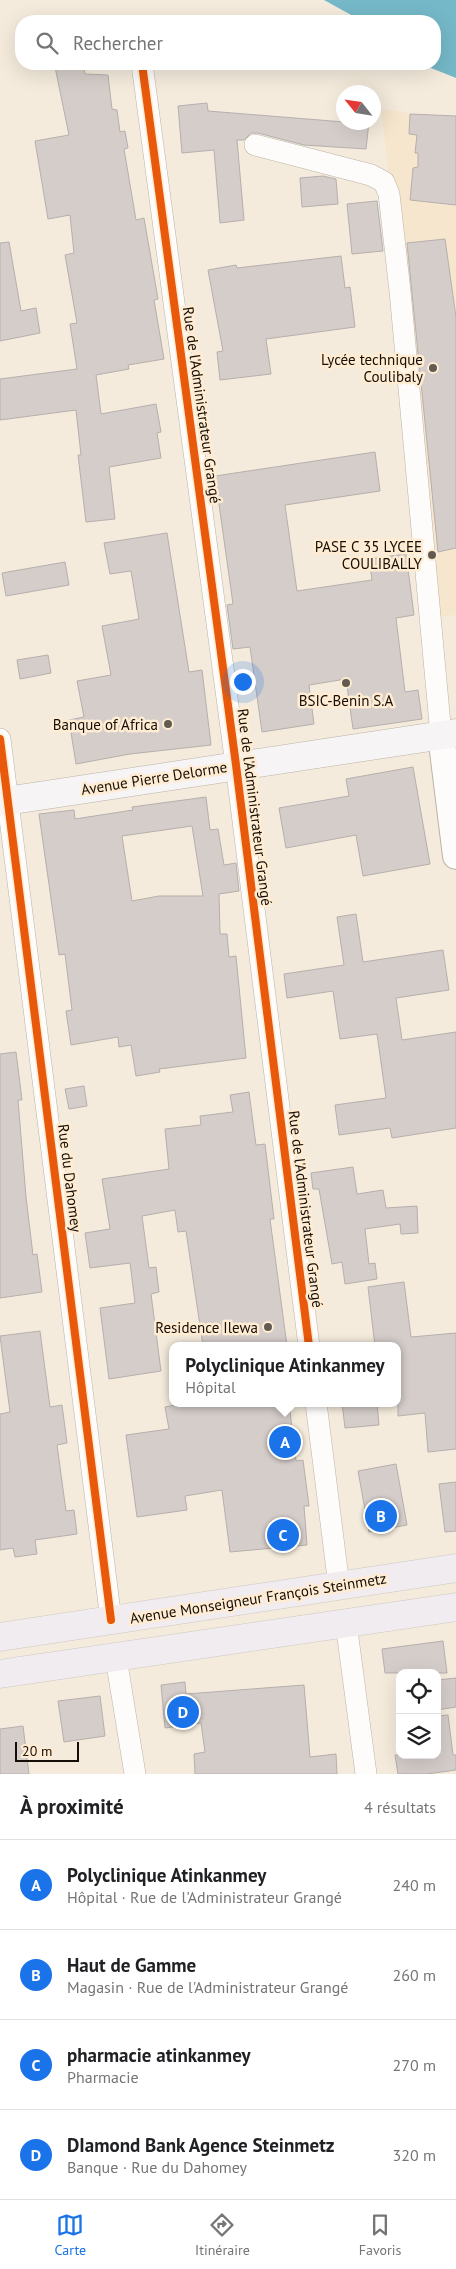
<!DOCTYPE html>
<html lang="fr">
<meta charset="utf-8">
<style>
:root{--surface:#fff;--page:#f2f2f2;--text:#202124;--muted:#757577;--line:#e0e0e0;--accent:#1a73e8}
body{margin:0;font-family:"PT Sans",sans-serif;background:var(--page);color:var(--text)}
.controls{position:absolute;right:15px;bottom:15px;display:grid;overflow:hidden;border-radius:10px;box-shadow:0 5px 20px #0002}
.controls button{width:45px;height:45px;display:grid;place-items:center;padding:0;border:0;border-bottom:1px solid var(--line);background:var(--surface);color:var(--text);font:25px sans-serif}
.compass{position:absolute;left:336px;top:85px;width:45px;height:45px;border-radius:50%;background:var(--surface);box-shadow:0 5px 20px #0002;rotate:300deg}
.scale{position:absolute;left:15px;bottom:12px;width:64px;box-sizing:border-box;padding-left:5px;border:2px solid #150e06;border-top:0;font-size:14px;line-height:18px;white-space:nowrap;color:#150e06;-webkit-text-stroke:4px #ffecd2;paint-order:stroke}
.you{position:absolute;left:242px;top:681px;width:18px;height:18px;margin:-12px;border:4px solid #fff;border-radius:50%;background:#1a73e8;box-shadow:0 0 0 8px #1a73e833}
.badge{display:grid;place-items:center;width:32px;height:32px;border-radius:50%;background:var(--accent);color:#fff;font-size:16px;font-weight:700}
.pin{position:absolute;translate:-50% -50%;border:2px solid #fff;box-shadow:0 1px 5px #0006}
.popup{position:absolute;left:169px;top:1342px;width:232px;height:65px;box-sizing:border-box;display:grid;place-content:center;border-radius:10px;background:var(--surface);filter:drop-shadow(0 1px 4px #0005);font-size:16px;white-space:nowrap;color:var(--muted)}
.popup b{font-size:19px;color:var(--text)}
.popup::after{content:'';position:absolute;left:50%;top:100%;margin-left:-10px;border:10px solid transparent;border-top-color:var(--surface)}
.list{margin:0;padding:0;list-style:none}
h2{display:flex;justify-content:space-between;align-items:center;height:65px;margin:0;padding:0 20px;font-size:21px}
h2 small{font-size:16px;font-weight:400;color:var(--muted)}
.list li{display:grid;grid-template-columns:32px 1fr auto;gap:15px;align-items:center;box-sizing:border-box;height:90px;padding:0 20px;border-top:1px solid var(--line)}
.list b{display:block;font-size:19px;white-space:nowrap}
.list p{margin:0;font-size:16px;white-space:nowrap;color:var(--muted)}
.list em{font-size:16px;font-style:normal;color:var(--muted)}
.icon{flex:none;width:28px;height:28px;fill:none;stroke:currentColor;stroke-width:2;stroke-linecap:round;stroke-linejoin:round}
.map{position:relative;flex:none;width:456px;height:1774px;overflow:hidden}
.search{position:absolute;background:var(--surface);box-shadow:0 5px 20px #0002;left:15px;right:15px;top:15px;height:55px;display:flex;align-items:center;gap:12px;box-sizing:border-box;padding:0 18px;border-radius:20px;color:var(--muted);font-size:19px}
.sheet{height:425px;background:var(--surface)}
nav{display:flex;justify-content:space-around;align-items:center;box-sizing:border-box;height:70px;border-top:1px solid var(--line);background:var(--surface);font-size:14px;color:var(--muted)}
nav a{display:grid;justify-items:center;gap:2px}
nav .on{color:var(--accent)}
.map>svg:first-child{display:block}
.built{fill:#f7e6ce}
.water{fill:#75b8c8}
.building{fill:#d4cdca;stroke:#b6afad;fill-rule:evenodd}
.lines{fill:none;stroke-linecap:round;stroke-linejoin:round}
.minor-casing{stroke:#bab3a7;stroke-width:22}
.tertiary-casing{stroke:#bab3a7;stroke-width:28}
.secondary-casing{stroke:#bab3a7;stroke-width:29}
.primary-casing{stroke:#ccc8c0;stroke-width:29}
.minor{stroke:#fdfcfa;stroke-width:21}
.tertiary{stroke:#fdfcfa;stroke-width:26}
.secondary{stroke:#f7f4f5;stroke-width:28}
.primary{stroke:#f1ecf0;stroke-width:28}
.cycleway-casing{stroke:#ffecd2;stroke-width:11}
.cycleway{stroke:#e8590c;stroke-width:8}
.poi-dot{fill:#635b51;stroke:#ffecd2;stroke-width:2}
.labels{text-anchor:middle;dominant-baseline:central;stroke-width:5;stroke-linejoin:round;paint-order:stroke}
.poi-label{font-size:15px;fill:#150e06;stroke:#ffecd2;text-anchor:end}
.street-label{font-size:15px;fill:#150e06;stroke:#ffecd2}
</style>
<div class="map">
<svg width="456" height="1774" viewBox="0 0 456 1774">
<rect width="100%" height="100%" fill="#f4ebdc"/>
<!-- built -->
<path class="built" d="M381 109 456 120V615L439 617Z"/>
<!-- water -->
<path class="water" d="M324 0H456V78L421 64H435V21H362Z"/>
<!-- building -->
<path class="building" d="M55 67 84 68 85 74 108 75 112 109 117 110 120 132 125 131 128 148 124 149 136 220 144 218 158 299 154 300 164 359 128 365 129 369 96 375 101 414 156 404 161 432 157 433 161 458 109 467 115 519 86 522 78 455H81L76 410 0 420V379L77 369 70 324 77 323 65 255 74 253 70 215 48 219 35 141 69 135Z
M207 103 208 111 344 122H369L366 149 304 145 258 133H251L244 140H237L244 220 220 223 214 150 182 153 178 106Z
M410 114 456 116V205L410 200 413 168 418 167V153H415L417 135 409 134Z
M323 176 336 179 338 204 302 207 300 178Z
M377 201 383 251 352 254 347 204Z
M445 239 456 317V548L438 552 407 243Z
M9 242 21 311 36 308 40 333 0 341V243Z
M341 256 345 288 350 287 355 327 266 339 271 374 220 380 217 352 223 351 208 270 236 265 237 268Z
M375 452 380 491 285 505 297 591 372 580 369 559 406 554 414 615 396 618 405 692 418 690 422 719 353 729 346 679 309 685 314 724 262 732 250 647 233 649 227 605 233 604 215 476Z
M167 533 189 672 202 670 211 745 130 754 76 764 69 720 84 717 77 681 111 675 102 626 139 619 131 571 110 574 104 543Z
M65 562 69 585 6 596 2 573Z
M48 655 51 673 20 679 17 660Z
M413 767 430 864 363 876 356 835 286 848 279 808 349 796 346 779Z
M206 797 210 830 218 829 224 865 236 863 239 891 219 894 220 934H227L229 957 236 956 246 1058 159 1069 160 1072 136 1076 131 1045 119 1047 118 1037 71 1045 66 1011 72 1010 65 954 59 955 39 814 74 810 75 819 133 810 132 807ZM192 826 203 896H159L132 901 122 836Z
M356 914 363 962 443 950 449 990 396 998 402 1040 456 1032V1128L392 1138 390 1128 339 1135 335 1105 386 1098 377 1034 340 1039 333 991 287 998 284 974 344 965 337 917Z
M16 1052 22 1100H18L26 1197 33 1255 37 1254 42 1292 0 1298V1054Z
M84 1086 87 1106 69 1109 65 1089Z
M249 1092 256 1145 265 1144 274 1219H270L287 1346H203L186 1231 178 1232 175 1210 142 1216 149 1268 156 1267 159 1292 151 1294 161 1371 109 1379 100 1308 135 1303 130 1263 90 1268 85 1233 110 1229 102 1179 169 1169 165 1129 201 1125 200 1116 233 1112 230 1095Z
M353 1167 357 1194 383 1190 386 1208 417 1206 418 1233 401 1234 400 1224 365 1229 369 1264 375 1263 377 1279 345 1284 342 1262 332 1264 319 1189H313L311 1173Z
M404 1282 411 1337 456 1333V1449L428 1452 425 1413 398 1416V1346H375L368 1287Z
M40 1331 50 1407 62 1405 67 1443 57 1445 66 1511 74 1510 77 1534 35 1540 37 1554 15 1557 13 1548 0 1550V1414L10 1412 0 1336Z
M186 1403H289L296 1461 303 1460 309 1506H304L307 1545 230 1552 222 1490 185 1496 187 1510 137 1517 126 1435 169 1429 165 1407Z
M342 1403H377L379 1425 345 1428Z
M396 1464 407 1525 369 1532 358 1471Z
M456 1482V1531L445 1532 439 1484Z
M443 1641 447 1673H385L382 1649Z
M456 1678V1707L437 1710V1680Z
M185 1682 186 1694 304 1685 310 1757 336 1754 337 1774H195L194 1754 205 1752 201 1723 165 1728 161 1685Z
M100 1696 105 1736 64 1742 58 1701Z
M448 1715 453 1755H456V1770L427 1774H398L395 1755H437V1716Z
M23 1726 29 1774H0V1729Z"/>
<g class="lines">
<!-- minor casing -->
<g class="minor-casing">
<path id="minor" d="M142 64 236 765 309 1346
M255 145 371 175 384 182 389 194 400 291 441 735
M0 739 111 1620
M316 1403 339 1586
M346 1623 366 1774
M116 1658 135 1774"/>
</g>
<!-- tertiary casing -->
<g class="tertiary-casing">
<path id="tertiary" d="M441 735 456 856"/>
</g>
<!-- secondary casing -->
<g class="secondary-casing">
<path id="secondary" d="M0 802 456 733"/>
</g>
<!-- primary casing -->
<g class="primary-casing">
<path id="primary" d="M0 1637 456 1568
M0 1674 456 1607"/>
</g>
<!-- minor -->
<use href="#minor" class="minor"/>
<!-- tertiary -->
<use href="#tertiary" class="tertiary"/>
<!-- secondary -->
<use href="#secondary" class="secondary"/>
<!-- primary -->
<use href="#primary" class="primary"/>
<!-- cycleway casing -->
<g class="cycleway-casing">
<path id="cycleway" d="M142 64 236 765 309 1346
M0 739 111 1620"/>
</g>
<!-- cycleway -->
<use href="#cycleway" class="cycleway"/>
</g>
<!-- markers -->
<g class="poi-dot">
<circle cx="433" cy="368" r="5"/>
<circle cx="432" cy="555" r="5"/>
<circle cx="346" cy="683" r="5"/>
<circle cx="168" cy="724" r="5"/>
<circle cx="268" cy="1327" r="5"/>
</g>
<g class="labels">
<!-- poi labels -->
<g class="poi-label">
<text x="423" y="359">Lycée technique<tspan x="423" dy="17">Coulibaly</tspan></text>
<text x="422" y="546">PASE C 35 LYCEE<tspan x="422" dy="17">COULIBALLY</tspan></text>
<text x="346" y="700" text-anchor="middle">BSIC-Benin S.A</text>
<text x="158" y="724">Banque of Africa</text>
<text x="258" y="1327">Residence Ilewa</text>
</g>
<!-- street labels -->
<g class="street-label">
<text transform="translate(202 405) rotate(82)">Rue de l'Administrateur Grangé</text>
<text transform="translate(154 778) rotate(-9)">Avenue Pierre Delorme</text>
<text transform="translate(255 807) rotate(83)">Rue de l'Administrateur Grangé</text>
<text transform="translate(70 1178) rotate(83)">Rue du Dahomey</text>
<text transform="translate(306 1209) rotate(83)">Rue de l'Administrateur Grangé</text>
<text transform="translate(258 1598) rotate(-9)">Avenue Monseigneur François Steinmetz</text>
</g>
</g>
</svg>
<div class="controls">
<button><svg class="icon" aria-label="locate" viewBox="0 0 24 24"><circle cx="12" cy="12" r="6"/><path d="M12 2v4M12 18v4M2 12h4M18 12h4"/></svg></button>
<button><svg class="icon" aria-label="layers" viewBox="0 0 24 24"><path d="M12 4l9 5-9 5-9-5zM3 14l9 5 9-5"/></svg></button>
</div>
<svg class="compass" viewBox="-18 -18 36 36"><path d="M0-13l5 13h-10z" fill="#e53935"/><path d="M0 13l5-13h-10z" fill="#757577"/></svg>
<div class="scale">20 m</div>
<div class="you"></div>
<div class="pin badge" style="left:285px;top:1442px">A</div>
<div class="popup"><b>Polyclinique Atinkanmey</b>Hôpital</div>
<div class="pin badge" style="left:381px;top:1516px">B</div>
<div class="pin badge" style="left:283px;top:1535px">C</div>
<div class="pin badge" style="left:183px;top:1712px">D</div>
<div class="search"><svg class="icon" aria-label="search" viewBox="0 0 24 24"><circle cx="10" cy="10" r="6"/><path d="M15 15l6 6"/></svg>Rechercher</div>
</div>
<section class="sheet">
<h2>À proximité<small>4 résultats</small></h2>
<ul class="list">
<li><span class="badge">A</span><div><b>Polyclinique Atinkanmey</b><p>Hôpital · Rue de l'Administrateur Grangé</p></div><em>240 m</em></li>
<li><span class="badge">B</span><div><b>Haut de Gamme</b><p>Magasin · Rue de l'Administrateur Grangé</p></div><em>260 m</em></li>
<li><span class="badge">C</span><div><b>pharmacie atinkanmey</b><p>Pharmacie</p></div><em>270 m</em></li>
<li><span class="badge">D</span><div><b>DIamond Bank Agence Steinmetz</b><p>Banque · Rue du Dahomey</p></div><em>320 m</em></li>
</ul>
</section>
<nav>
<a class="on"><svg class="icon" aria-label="map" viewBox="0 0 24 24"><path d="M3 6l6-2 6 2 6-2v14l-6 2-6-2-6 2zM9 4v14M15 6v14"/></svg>Carte</a>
<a><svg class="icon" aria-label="directions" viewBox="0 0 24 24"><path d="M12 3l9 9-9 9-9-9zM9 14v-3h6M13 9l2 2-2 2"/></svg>Itinéraire</a>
<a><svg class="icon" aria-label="saved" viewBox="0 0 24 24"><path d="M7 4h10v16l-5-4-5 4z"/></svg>Favoris</a>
</nav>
